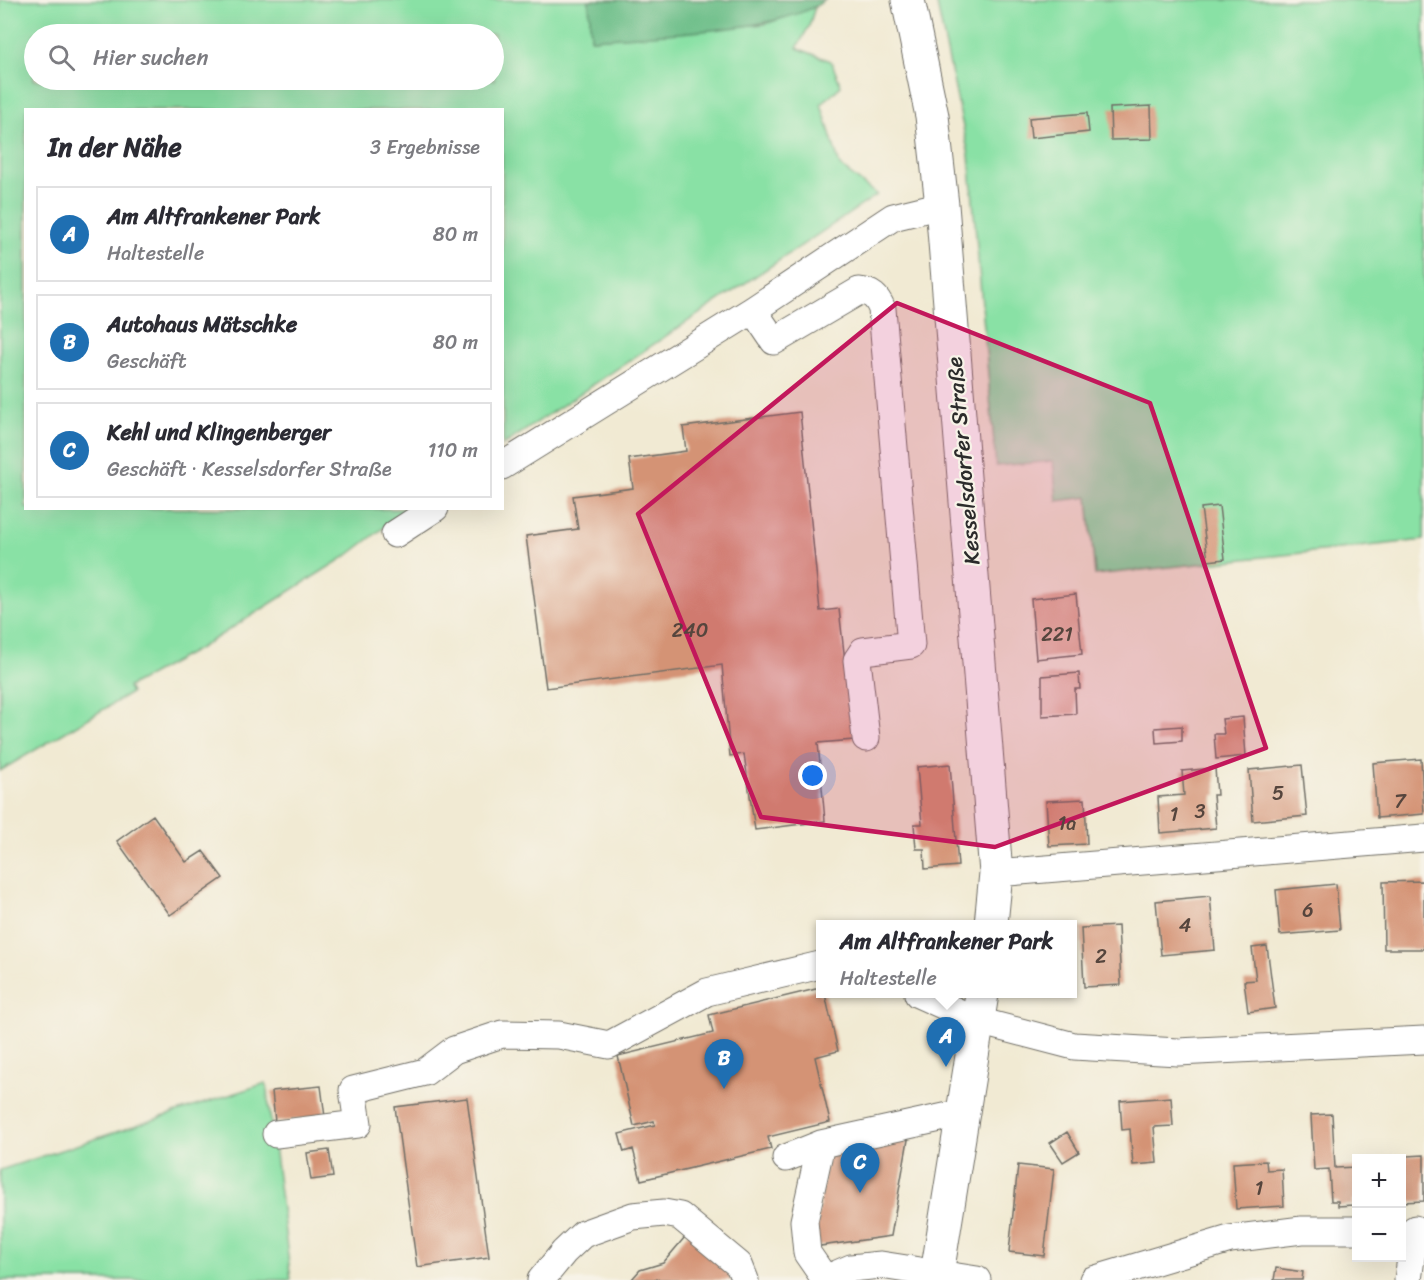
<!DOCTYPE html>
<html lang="de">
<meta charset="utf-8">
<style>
:root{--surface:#fff;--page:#f2f2f3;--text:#2b2b33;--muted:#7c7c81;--line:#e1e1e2;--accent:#1f6fb2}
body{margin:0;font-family:Sriracha,sans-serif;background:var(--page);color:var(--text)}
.controls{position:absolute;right:18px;bottom:18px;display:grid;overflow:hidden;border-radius:0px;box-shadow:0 6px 24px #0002}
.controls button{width:54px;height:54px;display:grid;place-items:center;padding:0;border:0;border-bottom:2px solid var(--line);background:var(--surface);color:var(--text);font:30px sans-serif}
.you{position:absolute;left:813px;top:776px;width:21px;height:21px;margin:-15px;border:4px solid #fff;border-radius:50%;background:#1a73e8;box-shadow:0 0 0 9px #1a73e833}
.badge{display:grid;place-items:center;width:39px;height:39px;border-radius:50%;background:var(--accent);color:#fff;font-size:20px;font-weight:700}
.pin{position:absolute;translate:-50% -50px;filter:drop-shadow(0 2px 3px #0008)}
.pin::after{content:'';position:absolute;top:32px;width:21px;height:18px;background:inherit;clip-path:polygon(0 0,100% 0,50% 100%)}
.popup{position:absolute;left:816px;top:920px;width:261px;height:78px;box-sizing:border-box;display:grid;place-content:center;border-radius:0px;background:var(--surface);filter:drop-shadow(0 2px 4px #0005);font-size:20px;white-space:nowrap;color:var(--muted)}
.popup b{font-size:22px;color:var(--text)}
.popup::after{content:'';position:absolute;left:50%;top:100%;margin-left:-12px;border:12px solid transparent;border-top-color:var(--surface)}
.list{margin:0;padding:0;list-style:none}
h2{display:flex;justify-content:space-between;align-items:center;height:78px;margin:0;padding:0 24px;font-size:26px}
h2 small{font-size:20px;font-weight:400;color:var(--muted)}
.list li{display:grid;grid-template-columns:39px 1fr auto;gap:18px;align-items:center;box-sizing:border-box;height:96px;margin:0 12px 12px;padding:0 12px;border:2px solid var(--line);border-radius:0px}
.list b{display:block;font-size:22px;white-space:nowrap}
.list p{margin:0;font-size:20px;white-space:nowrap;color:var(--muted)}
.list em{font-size:20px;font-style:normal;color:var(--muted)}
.icon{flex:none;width:33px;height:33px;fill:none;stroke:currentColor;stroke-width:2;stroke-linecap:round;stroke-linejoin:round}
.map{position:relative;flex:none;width:1424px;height:1280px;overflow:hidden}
.search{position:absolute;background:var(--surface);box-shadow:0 6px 24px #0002;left:24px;top:24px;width:480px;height:66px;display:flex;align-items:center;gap:15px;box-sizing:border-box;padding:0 21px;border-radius:33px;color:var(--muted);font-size:22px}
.panel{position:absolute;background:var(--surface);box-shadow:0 6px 24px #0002;left:24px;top:108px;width:480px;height:402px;border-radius:0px}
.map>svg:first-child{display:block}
.green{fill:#89e1a5;stroke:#5a8668;stroke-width:1.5;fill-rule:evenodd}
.forest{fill:#6ebf8a;stroke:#4c755a;stroke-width:1.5}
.building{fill:#d49374}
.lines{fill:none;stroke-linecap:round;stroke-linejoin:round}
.minor-casing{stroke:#706e66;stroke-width:29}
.major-casing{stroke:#706e66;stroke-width:35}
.minor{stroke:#fff;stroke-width:27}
.major{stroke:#fff;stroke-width:33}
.marked{fill:#c2185b;fill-opacity:0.2;stroke:#c2185b;stroke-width:4.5;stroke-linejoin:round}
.labels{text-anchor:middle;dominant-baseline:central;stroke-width:4.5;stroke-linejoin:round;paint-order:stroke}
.number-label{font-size:20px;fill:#55453d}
.street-label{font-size:22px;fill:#2b2b2b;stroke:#f7f3e8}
</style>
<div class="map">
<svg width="1424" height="1280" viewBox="0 0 1424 1280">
<rect width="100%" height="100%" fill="#f7f3e8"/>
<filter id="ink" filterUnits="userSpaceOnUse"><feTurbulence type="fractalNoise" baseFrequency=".0167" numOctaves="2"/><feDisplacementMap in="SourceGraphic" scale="12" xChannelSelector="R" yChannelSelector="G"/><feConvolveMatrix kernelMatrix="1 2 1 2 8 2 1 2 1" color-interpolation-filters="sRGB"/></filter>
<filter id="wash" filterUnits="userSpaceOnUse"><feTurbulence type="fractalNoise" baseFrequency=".008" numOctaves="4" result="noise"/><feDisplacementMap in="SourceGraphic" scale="24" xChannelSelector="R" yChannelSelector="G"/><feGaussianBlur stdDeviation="1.35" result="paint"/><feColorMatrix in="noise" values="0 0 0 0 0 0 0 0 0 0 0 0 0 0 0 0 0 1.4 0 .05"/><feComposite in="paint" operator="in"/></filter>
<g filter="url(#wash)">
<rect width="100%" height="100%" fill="#f1ead3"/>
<!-- green -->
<path class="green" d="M0 0H589L591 39 765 24 815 7 809 26 797 48 831 61 841 86 821 104 840 166 877 195 503 445 502 110H26V508L408 509 348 555 200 648 128 687 131 693 0 771ZM34 34H494V80H34Z
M936 0H1424V540L1095 575 1088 497 1057 501 1053 461 996 466 969 155Z
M266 1083 291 1280H0V1170Z"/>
<!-- forest -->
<path class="forest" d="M589 0H825C783 33 648 34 591 39Z"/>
<g id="blocks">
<!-- building -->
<path class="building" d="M1151 106 1152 139 1111 140 1110 108Z
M1087 113 1089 132 1031 138 1029 118Z
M800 412 820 611 839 609 854 740 818 743 825 821 755 830 744 754 730 756 722 665 546 688 526 536 578 529 573 496 633 488 629 459 686 451 683 427Z
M1219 506 1225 559 1208 561 1201 508Z
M1076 594 1082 654 1036 659 1031 599Z
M1079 673 1080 689H1075L1076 714 1042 716V676Z
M1243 717 1246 756 1216 759 1214 734H1224L1222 719Z
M1182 726V741L1156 743 1155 728Z
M1421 759 1424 814 1377 818 1373 763Z
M950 764 958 866 925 869 924 849H916L914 824H922L917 767Z
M1302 765 1307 816 1253 821 1249 770Z
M1215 768 1217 795H1213L1216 828 1160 833 1158 797 1184 795 1182 771Z
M1085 799 1087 844 1049 846 1046 801Z
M153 815 186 862 203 851 223 878 170 915 117 841Z
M1424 881V949H1384L1383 882Z
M1336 884 1340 930 1280 935 1276 890Z
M1210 896 1215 950 1161 955 1156 901Z
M1118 926 1121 985 1084 987 1081 928Z
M1267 946 1275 1008 1248 1012 1244 981 1256 980 1252 948Z
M820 988V994H825L838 1051 815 1057 830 1122 768 1137 771 1149 641 1180 633 1149 624 1152 619 1134 655 1125 654 1121 634 1126 618 1056 713 1033 709 1015Z
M321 1086 325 1117 275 1122 272 1091Z
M1171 1097 1173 1126 1154 1127 1157 1163 1133 1165 1130 1129 1122 1130 1120 1101Z
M467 1098 489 1257 417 1267 395 1107Z
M1332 1114 1335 1168 1356 1167V1200H1353V1205L1338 1206V1201H1331L1329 1169 1314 1170 1311 1115Z
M1067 1132 1079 1152 1063 1162 1050 1143Z
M909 1134 891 1236 813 1247 828 1151Z
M329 1150 333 1177 311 1180 307 1153Z
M1424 1155V1201L1402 1202V1158L1390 1157Z
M1266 1161 1267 1170 1282 1169 1284 1206 1236 1209 1233 1163Z
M1018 1165 1054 1169 1044 1256 1009 1252Z
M690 1231 714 1251 732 1280 632 1279 640 1270 663 1263Z
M1276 1268 1303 1272 1302 1280H1274Z"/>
</g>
</g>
<g filter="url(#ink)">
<use href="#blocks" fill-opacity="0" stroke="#706e66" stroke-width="1.5"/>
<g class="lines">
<!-- minor casing -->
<g class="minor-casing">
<path id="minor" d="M753 310 774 341 859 291C872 292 877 297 882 309L911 645 863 651 857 660 866 738
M502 466 753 310 893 217 942 205
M395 534 435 508
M996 873 1424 838
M918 994 978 1021 1074 1046 1178 1052 1424 1040
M276 1134 358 1124 353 1090 425 1072 454 1050 502 1034 559 1035 609 1045 707 992 820 965
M821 1144 804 1221 807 1253 825 1279
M786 1158 821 1144 963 1113
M541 1280 564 1252 583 1234 633 1216 664 1213 680 1216 739 1265 745 1280
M823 1280 851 1268 881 1265 977 1280
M1093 1280 1230 1239 1302 1230H1356
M1408 1280 1415 1229"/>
</g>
<!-- major casing -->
<g class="major-casing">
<path id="major" d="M908 0 932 116 942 205 996 873 991 924
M936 1280 982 994"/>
</g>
<!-- minor -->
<use href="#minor" class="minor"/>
<!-- major -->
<use href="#major" class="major"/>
</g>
</g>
<!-- marked area -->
<path class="marked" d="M897 303 1150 403 1266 748 995 847 761 817 638 514Z"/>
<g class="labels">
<!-- number labels -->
<g class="number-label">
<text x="690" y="630">240</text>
<text x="1057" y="634">221</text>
<text x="1278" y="793">5</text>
<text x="1400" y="801">7</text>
<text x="1200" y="811">3</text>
<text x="1174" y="814">1</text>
<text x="1067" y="823">1a</text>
<text x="1308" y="910">6</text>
<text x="1185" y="925">4</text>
<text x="1101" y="956">2</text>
<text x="1259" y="1188">1</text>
</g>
<!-- street labels -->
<g class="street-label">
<text transform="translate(963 461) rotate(-95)">Kesselsdorfer Straße</text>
</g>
</g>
</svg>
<div class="controls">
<button>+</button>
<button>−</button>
</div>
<div class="you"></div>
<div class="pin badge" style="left:946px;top:1067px">A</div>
<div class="popup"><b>Am Altfrankener Park</b>Haltestelle</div>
<div class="pin badge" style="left:724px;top:1089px">B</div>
<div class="pin badge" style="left:860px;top:1193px">C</div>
<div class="search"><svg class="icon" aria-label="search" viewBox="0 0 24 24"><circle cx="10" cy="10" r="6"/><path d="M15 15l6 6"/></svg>Hier suchen</div>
<section class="panel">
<h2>In der Nähe<small>3 Ergebnisse</small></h2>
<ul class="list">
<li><span class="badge">A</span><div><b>Am Altfrankener Park</b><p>Haltestelle</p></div><em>80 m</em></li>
<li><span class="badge">B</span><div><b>Autohaus Mätschke</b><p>Geschäft</p></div><em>80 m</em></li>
<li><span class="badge">C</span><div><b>Kehl und Klingenberger</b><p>Geschäft · Kesselsdorfer Straße</p></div><em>110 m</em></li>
</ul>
</section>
</div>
